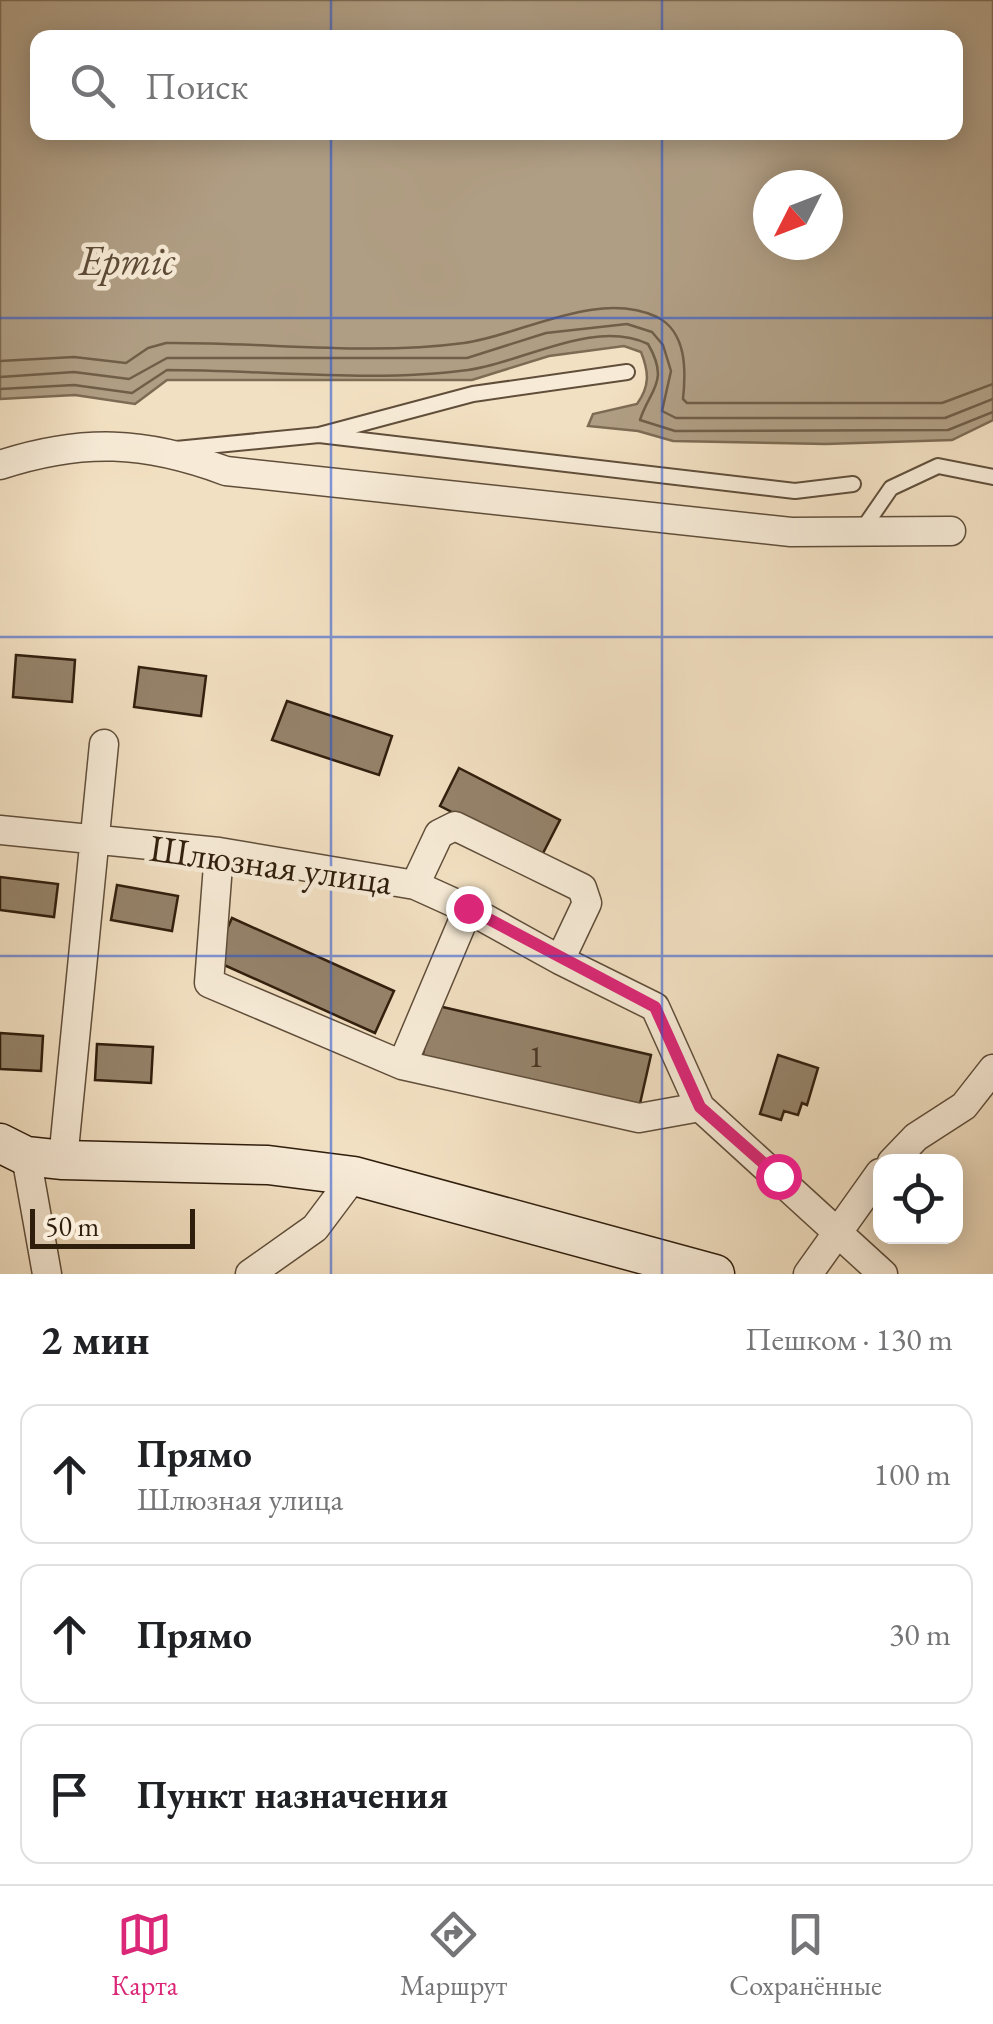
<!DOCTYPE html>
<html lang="ru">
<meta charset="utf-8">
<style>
:root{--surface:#fff;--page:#f6f6f6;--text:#202124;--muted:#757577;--line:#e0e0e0;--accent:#db2777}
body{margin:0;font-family:"EB Garamond",serif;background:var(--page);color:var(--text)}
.controls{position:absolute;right:30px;bottom:30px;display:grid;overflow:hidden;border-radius:20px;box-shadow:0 5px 25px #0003}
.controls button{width:90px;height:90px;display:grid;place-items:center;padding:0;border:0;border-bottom:2px solid var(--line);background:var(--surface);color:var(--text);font:50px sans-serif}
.compass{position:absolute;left:753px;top:170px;width:90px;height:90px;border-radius:50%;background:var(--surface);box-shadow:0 5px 25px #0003;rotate:228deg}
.scale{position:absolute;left:30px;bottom:25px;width:165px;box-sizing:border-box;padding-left:10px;border:5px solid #301e0d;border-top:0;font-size:28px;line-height:35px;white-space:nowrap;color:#301e0d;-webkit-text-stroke:8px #f7ebd7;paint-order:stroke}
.stop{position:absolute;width:30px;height:30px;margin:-22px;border:8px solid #db2777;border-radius:50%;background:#fff}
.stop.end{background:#db2777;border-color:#fff;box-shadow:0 2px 10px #0008}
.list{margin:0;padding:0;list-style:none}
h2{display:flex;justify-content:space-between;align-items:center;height:130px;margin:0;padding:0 40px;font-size:42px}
h2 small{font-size:32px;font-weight:400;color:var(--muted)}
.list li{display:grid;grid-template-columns:65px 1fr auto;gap:30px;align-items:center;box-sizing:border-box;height:140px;margin:0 20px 20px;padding:0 20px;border:2px solid var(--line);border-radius:20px}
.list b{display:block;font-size:38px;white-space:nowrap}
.list p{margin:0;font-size:32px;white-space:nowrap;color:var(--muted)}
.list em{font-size:32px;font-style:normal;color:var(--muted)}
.icon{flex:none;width:55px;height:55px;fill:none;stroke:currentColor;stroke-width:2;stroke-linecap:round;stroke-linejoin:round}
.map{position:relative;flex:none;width:993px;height:1274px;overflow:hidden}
.search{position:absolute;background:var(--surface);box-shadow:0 5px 25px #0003;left:30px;right:30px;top:30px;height:110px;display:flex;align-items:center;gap:25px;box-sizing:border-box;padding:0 35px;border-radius:20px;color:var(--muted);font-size:38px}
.sheet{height:610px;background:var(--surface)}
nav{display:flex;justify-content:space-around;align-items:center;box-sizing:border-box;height:140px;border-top:2px solid var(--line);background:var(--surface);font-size:28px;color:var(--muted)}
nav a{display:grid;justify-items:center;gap:5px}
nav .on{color:var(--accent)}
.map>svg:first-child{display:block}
.water{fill:#b09e84;stroke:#7d6b54;stroke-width:2.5;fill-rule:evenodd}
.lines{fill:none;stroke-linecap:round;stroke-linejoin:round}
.shore{stroke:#705e48;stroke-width:2.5}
.building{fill:#95836b;stroke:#301e0d;stroke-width:2.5}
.lane-casing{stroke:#604e3a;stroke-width:18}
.street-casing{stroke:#604e3a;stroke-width:31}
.secondary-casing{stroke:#301e0d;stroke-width:41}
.lane{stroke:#f7ebd7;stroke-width:14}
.street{stroke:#f7ebd7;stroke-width:28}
.secondary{stroke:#f7ebd7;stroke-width:38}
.route{stroke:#db2777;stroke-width:12}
.grid{fill:none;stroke:#1d4ed8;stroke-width:2.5;stroke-opacity:0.55}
.labels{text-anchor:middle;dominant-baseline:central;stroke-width:9;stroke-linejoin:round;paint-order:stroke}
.number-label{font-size:32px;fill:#493724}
.street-label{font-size:38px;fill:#301e0d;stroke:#f7ebd7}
.water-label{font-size:40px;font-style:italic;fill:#5d4b37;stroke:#f7ebd7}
</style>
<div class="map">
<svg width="993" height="1274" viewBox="0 0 993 1274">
<rect width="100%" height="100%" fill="#f2e0c2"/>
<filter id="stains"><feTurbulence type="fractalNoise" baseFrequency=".002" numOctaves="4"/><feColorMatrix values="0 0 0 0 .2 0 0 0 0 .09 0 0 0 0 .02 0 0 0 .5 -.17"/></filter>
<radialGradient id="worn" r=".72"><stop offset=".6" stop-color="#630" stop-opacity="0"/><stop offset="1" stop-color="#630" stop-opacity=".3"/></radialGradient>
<!-- water -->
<path class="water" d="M0 0H993V420L952 440 826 444 673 441 638 431 588 426 593 414 637 404C650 386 649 372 641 352L624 346 549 356 472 380H167L135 404 75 395 0 399ZM38 38H956V132H38ZM768 185H828V245H768Z"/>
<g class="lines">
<!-- shore -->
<path class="shore" d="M0 361 74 357 126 363 148 348 166 343C263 342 367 356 464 343 522 335 597 289 657 317 687 332 686 371 683 399L687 403H942L993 384
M0 377 74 372 129 379 167 358H467L546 333 627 324 652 332 663 345 671 371 662 411 676 418H945L993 399
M0 389 74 385 132 393 167 370C263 370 374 383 468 370 522 363 594 318 648 344 670 382 650 389 640 420L675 431 948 430 993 412"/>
</g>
<!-- building -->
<path class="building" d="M16 655 75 660 72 702 13 697Z
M139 667 206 676 201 716 134 707Z
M287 701 392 736 379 775 272 740Z
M459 768 560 820 541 857 440 806Z
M0 877 58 884 54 917 0 910Z
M117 885 178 896 172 931 111 920Z
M232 918 394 991 375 1033 213 960Z
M434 1005 651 1055 639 1108 422 1058Z
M0 1033 43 1036 41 1071 0 1069Z
M97 1044 153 1047 151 1083 95 1080Z
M778 1055 818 1068 807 1105 802 1103 798 1115 784 1111 781 1120 760 1114Z"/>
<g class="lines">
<!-- lane casing -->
<g class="lane-casing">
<path id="lane" d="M319 435 795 491 853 484
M176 449 319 435 473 394 627 372
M862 530 891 488 938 466 993 477"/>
</g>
<!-- street casing -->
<g class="street-casing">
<path id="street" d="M0 465C83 438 145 441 226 471L791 532 951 531
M0 830 219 852 415 885 439 834 455 826 582 888 587 903 560 960 655 1007 700 1107 883 1274
M219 852 209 983 402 1065 639 1118 700 1107
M415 885 468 909 560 960
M402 1065 468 909
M26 1156 47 1274
M63 1160 104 744
M892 1162 916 1137 964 1106 993 1069
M250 1274 315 1228 354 1176
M808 1274 880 1173"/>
</g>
<!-- secondary casing -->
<g class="secondary-casing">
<path id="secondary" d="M0 1143 26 1156 63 1160 268 1165 354 1176 715 1274"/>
</g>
<!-- lane -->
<use href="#lane" class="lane"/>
<!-- street -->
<use href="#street" class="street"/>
<!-- secondary -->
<use href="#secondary" class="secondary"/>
</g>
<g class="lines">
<!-- route -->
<path class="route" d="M468 908 655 1007 700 1107 778 1176"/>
</g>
<!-- grid -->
<path class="grid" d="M331 0V38M662 0V38M331 132V1274M662 132V1274M0 318H993M0 637H993M0 956H993"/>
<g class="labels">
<!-- number labels -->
<g class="number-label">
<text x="536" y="1056">1</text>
</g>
<!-- street labels -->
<g class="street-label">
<text transform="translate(271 864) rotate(8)">Шлюзная улица</text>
</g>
<!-- water labels -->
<g class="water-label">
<text x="127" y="260">Ертіс</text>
</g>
</g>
<rect width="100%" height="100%" filter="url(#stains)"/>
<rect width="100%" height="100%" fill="url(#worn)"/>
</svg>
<div class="controls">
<button><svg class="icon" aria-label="locate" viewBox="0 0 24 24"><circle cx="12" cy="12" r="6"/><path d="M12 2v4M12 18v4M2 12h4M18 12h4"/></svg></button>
</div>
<svg class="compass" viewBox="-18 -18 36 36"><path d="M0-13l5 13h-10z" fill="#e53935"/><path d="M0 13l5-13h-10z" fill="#757577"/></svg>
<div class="scale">50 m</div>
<div class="stop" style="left:778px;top:1176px"></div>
<div class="stop end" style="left:468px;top:908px"></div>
<div class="search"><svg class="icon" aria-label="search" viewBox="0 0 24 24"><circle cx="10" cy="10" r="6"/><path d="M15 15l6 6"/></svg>Поиск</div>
</div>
<section class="sheet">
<h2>2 мин<small>Пешком · 130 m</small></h2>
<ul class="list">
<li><svg class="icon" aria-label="ahead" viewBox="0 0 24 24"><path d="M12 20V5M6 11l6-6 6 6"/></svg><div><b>Прямо</b><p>Шлюзная улица</p></div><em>100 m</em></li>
<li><svg class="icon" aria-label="ahead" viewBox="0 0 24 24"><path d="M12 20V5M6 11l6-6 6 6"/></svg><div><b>Прямо</b></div><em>30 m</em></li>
<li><svg class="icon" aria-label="arrive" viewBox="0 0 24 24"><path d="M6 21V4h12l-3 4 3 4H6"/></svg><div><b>Пункт назначения</b></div></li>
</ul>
</section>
<nav>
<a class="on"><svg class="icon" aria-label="map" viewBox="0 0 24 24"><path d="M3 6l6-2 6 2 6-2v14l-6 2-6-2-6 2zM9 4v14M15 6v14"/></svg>Карта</a>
<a><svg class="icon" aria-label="directions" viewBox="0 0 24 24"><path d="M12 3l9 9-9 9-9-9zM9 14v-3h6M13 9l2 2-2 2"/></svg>Маршрут</a>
<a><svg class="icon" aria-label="saved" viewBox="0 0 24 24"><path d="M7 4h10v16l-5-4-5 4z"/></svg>Сохранённые</a>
</nav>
